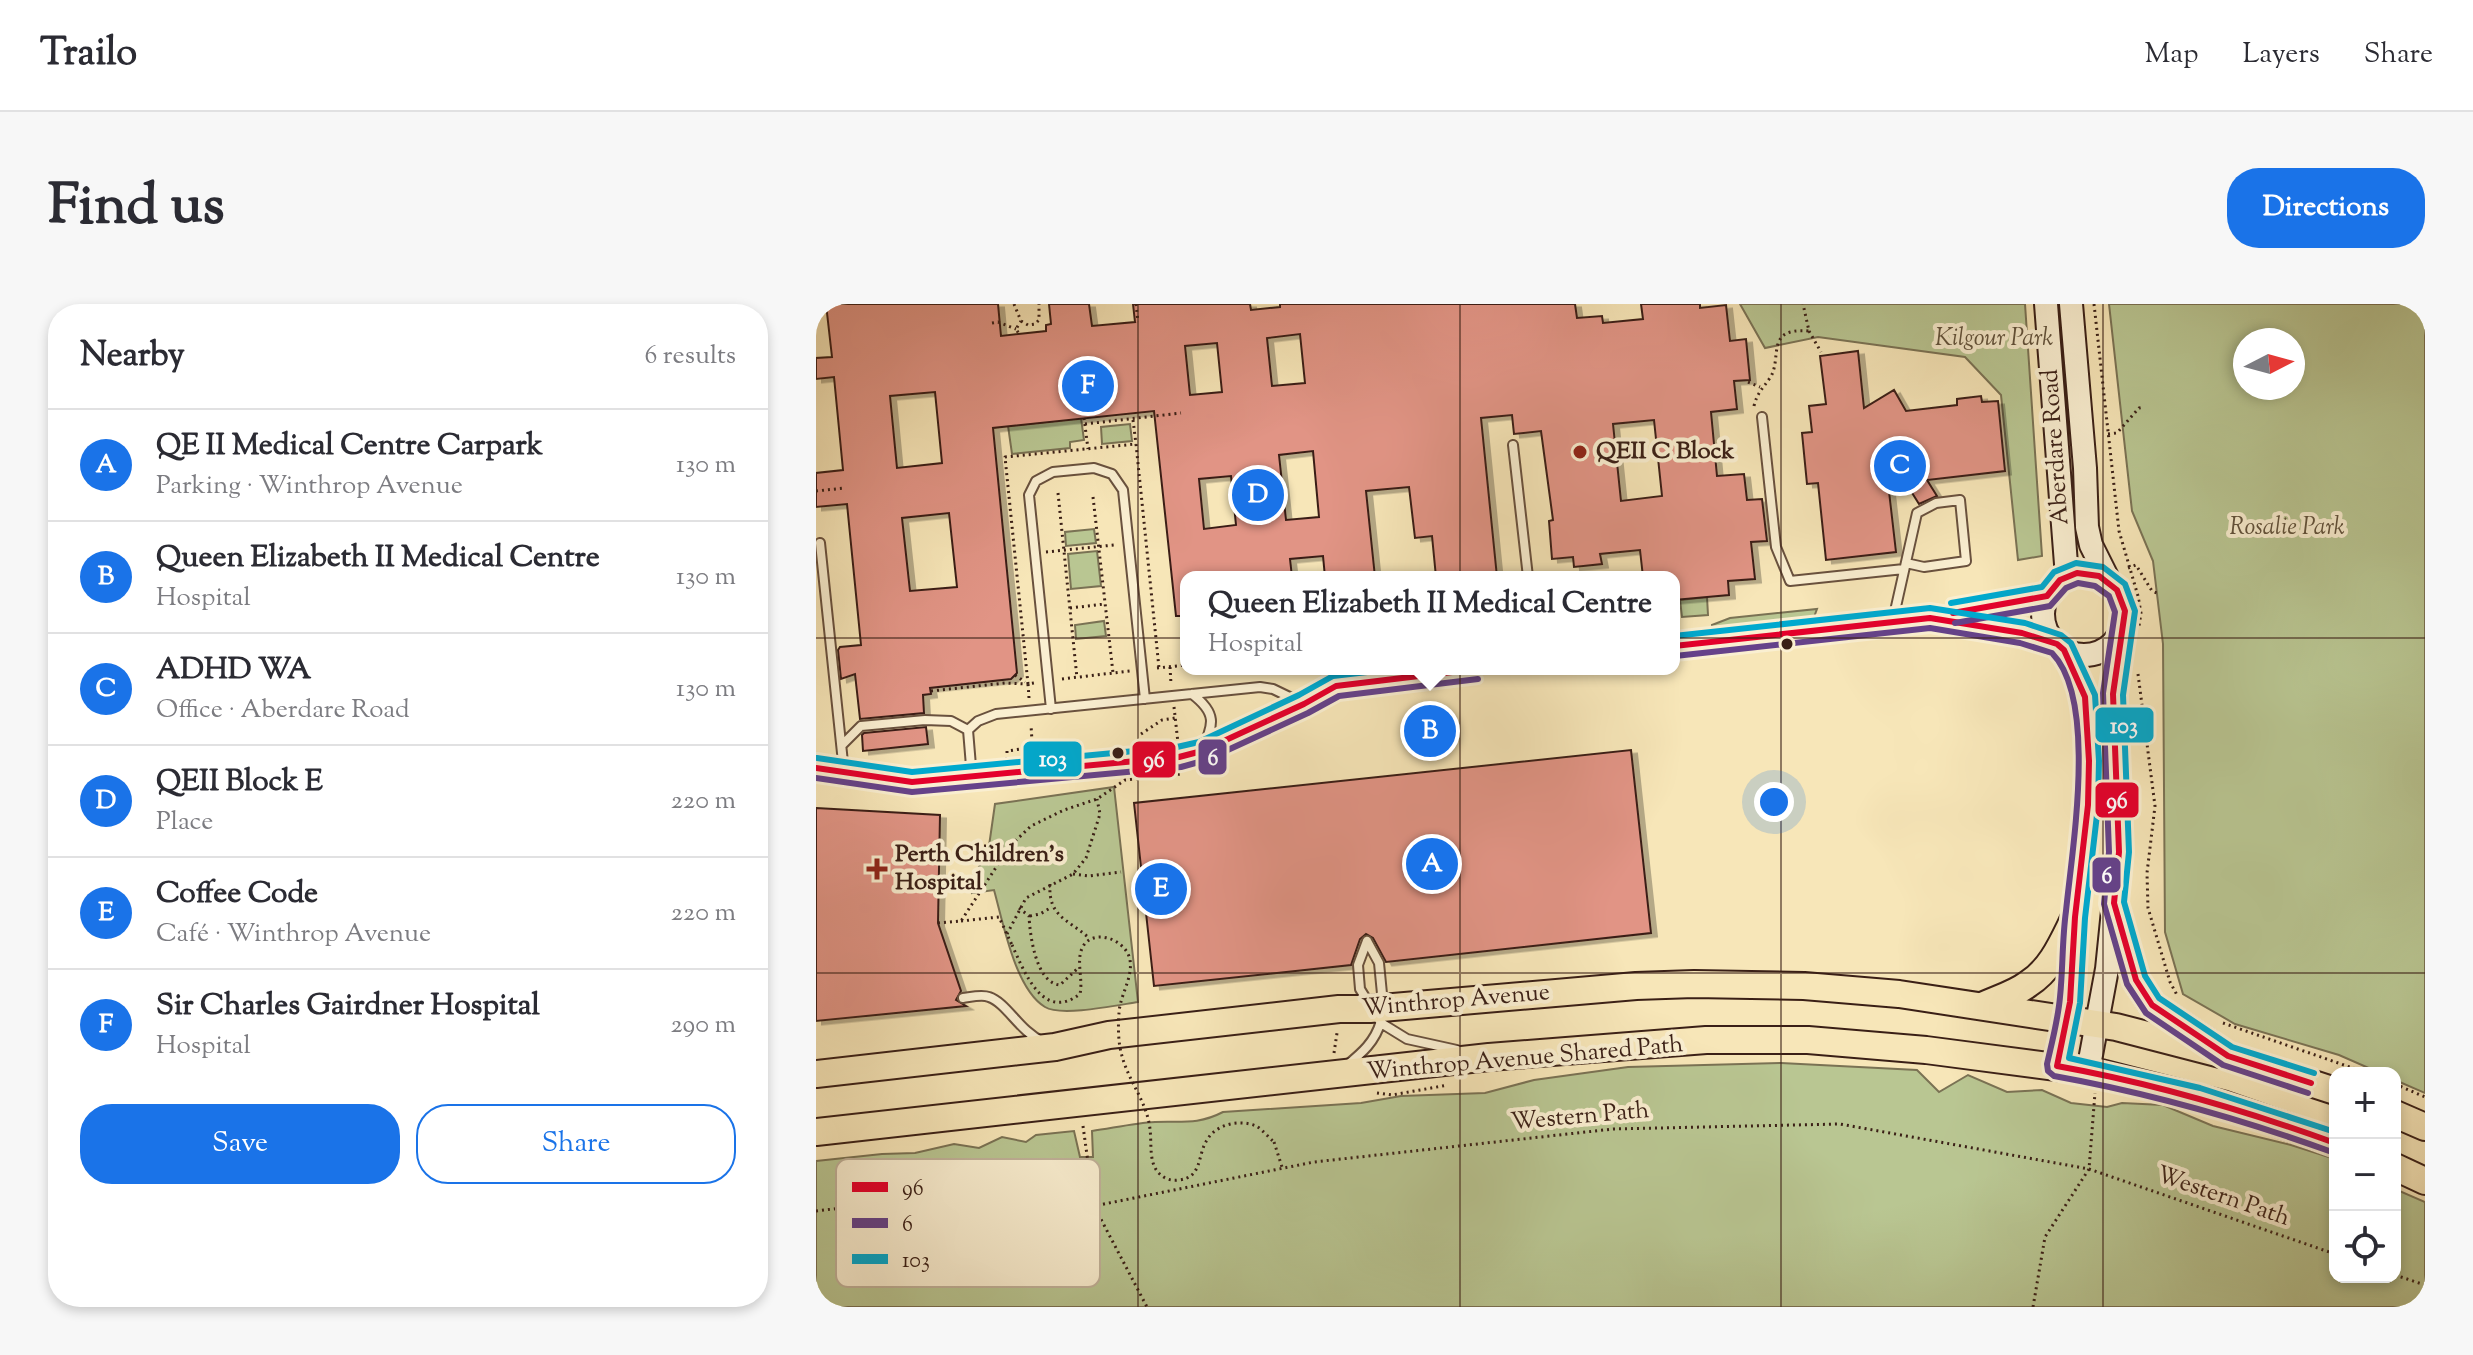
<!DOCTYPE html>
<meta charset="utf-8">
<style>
:root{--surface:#fff;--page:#f7f7f7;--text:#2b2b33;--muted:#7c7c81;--line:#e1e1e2;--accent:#1a73e8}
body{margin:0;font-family:"Sorts Mill Goudy",serif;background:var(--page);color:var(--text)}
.controls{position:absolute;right:24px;bottom:24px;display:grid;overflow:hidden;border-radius:16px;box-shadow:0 4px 12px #0003}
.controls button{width:72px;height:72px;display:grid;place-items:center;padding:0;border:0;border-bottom:2px solid var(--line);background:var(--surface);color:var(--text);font:40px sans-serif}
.compass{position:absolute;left:1417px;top:24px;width:72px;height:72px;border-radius:50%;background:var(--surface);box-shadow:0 4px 12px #0003;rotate:84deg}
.you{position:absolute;left:958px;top:498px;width:28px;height:28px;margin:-20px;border:6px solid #fff;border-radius:50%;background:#1a73e8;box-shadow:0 0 0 12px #1a73e833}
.badge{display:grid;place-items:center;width:52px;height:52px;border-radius:50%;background:var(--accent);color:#fff;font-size:26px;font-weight:700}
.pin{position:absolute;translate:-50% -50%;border:4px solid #fff;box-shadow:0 2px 8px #0006}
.popup{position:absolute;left:364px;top:267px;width:500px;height:104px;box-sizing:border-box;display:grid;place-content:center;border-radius:16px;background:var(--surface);filter:drop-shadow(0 2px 6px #0005);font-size:26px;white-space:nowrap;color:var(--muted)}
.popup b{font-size:30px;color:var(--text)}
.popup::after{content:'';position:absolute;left:50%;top:100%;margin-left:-16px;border:16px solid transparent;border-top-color:var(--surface)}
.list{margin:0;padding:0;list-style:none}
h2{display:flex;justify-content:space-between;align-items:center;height:104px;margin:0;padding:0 32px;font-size:34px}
h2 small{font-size:26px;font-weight:400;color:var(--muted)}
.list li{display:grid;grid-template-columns:52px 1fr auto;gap:24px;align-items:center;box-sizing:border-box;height:112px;padding:0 32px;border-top:2px solid var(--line)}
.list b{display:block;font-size:30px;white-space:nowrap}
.list p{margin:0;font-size:26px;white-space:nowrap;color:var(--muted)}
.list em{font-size:26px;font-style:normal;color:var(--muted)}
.actions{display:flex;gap:16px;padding:24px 32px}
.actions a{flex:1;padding:18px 0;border:2px solid var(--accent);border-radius:32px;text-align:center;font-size:28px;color:var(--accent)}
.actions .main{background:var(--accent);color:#fff}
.icon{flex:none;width:44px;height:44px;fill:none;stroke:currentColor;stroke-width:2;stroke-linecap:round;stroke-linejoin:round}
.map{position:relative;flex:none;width:1609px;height:1003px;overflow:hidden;border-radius:32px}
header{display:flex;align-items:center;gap:48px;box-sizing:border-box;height:112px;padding:0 40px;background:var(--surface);border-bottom:2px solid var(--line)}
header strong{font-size:38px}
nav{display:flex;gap:44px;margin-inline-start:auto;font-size:28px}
.intro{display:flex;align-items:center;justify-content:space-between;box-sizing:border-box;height:192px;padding:0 48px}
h1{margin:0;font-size:56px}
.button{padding:20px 36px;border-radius:32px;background:var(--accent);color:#fff;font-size:28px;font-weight:700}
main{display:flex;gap:48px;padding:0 48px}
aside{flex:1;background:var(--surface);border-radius:32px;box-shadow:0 4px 12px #0003}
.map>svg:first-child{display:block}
.green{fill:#b9c692;stroke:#7a7254;stroke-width:2;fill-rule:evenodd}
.building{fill:#e19485;stroke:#3a1f16;stroke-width:2;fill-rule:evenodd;filter:url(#shadow)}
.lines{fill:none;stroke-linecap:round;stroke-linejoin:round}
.lane-casing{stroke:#69513e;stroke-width:12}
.secondary-casing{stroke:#3a1f16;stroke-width:26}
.primary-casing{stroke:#3a1f16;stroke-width:30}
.path{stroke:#3a1f16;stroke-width:3;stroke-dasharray:2 4;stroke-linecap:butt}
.lane{stroke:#faefd1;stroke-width:8}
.secondary{stroke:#faefd1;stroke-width:22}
.primary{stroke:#f7e6b8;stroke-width:26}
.path-bridge{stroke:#3a1f16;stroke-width:3;stroke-dasharray:2 4;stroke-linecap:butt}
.bus-1-casing{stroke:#faefd1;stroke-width:12}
.bus-2-casing{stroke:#faefd1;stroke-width:12}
.bus-3-casing{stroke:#faefd1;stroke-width:12}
.bus-1{stroke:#e4002b;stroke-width:6}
.bus-2{stroke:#65428a;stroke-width:6}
.bus-3{stroke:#00a9ce;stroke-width:6}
.grid{fill:none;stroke:#3a1f16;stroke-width:2;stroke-opacity:0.55}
.poi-dot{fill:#8f2418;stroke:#faefd1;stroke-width:3}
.bus-dot{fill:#3a1f16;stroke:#faefd1;stroke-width:3}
.labels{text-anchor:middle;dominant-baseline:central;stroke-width:8;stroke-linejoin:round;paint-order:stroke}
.park-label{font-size:24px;font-style:italic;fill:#60513b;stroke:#faefd1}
.street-label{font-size:24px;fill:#3a1f16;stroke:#faefd1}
.poi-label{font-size:24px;font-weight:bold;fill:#3a1f16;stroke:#faefd1;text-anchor:start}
.key{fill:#faefd1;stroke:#c0b199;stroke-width:2}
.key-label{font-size:22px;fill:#3a1f16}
.line-badge{stroke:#faefd1;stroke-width:3}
.badge-label{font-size:22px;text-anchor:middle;font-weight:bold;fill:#fff}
</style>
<header>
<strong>Trailo</strong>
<nav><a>Map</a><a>Layers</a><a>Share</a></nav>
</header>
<div class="intro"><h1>Find us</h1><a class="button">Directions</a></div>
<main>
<aside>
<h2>Nearby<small>6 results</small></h2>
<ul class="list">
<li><span class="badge">A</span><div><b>QE II Medical Centre Carpark</b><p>Parking · Winthrop Avenue</p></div><em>130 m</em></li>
<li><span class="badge">B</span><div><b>Queen Elizabeth II Medical Centre</b><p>Hospital</p></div><em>130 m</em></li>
<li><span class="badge">C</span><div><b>ADHD WA</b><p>Office · Aberdare Road</p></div><em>130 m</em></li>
<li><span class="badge">D</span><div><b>QEII Block E</b><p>Place</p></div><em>220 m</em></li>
<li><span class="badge">E</span><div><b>Coffee Code</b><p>Café · Winthrop Avenue</p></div><em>220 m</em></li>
<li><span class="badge">F</span><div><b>Sir Charles Gairdner Hospital</b><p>Hospital</p></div><em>290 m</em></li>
</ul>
<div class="actions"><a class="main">Save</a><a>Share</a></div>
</aside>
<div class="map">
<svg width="1609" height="1003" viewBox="0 0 1609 1003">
<defs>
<filter id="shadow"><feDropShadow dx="6" dy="3.5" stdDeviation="0" flood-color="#0004"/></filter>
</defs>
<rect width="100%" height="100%" fill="#f7e6b8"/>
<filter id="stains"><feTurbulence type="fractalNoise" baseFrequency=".0025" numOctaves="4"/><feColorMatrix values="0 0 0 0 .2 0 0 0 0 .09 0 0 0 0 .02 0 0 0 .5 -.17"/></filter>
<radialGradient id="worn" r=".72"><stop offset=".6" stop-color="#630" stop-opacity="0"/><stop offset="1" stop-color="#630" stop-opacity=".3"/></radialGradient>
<!-- green -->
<path class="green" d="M924 0H1209L1226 252 1202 256 1185 91 1149 53 1002 33 949 44Z
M1293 0H1609V789L1579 776V769H1564L1523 751 1419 720 1367 690 1349 628 1347 340 1337 257 1316 207ZM1429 36H1477V84H1429Z
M265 114 268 136 254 138V144L196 150 192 122Z
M314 120 316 137 286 140 285 123Z
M278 225 280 239 250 242 249 228Z
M281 247 285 282 255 285 252 250Z
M891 293 892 311 866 313 864 296Z
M1001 305 998 313 896 325V321L914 314Z
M288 317 290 332 260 335 259 321Z
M298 483 322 698C302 701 245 713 229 703 199 685 187 618 178 586L156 589 157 572 172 549 179 500Z
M965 759 1101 766 1123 788 1152 771 1191 788 1226 786 1255 799 1291 803 1306 799 1347 801 1397 822 1475 841 1519 855V973H1579V885L1609 898V1003H0V857L66 850 99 849 138 840 163 844 186 833 210 838 220 831 258 827 264 853H277L276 827C297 824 319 819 339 818 366 817 382 821 407 808L545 799 585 792 669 789 718 776 812 763Z"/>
<!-- building -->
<path class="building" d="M10 0H182L185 32 230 27V21L235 20 233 0H273L276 22 319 18 317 0H434L435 6 464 3V0H759L761 14 786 12 787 19 827 15 825 0H884V4L910 1 914 37 930 35 934 76 918 77 921 105 895 108 901 172 928 170 931 196 946 195 951 237 935 238 939 275 912 277 913 291 858 296V273H827L824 246 784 250 786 260 758 263 757 253 736 255 733 217 737 216 725 127 698 130 696 111 665 114 681 273H620L616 232 599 234 593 183 550 187 559 273H509L507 252 474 255 476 273H370V312H360L338 107 177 124 201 369 195 375 114 384 115 390 107 391 108 409 44 415 39 370 25 375 22 346 24 343 45 341 31 200 0 203V169L27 166 18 73 0 75V54L16 53ZM484 30 489 79 456 82 451 34ZM401 39 406 88 374 91 369 42ZM119 88 126 159 81 164 74 92ZM838 116 846 192 805 197 797 120ZM497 147 503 213 470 216 463 151ZM415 172 420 221 388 225 383 175ZM133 209 141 283 94 287 86 214Z
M1042 47 1048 104 1078 86 1090 107 1141 101V95L1165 92 1166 98 1182 97 1189 167 1111 176 1121 192 1103 200 1068 144 1080 248 1010 256 1002 179 991 180 986 129 996 128 993 102 1010 100 1004 52Z
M110 423 112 440 47 447 46 431 48 429Z
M815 446 835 629 570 658 557 634 550 630 544 635 535 661 338 682 318 499Z
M0 504 124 511 122 619 145 687 140 696 150 702 0 717Z"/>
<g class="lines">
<!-- lane casing -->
<g class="lane-casing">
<path id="lane" d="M946 113 960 243 974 277 1088 265
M697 141 712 273
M4 239 28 468
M1123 315 1206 329 1241 340
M1077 316 1101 209 1120 199 1144 196 1150 257 1108 263 1090 259
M858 342 1114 314 1231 292
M376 390C401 409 398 420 386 446
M235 405 213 191 220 177 237 168 278 164 296 170 307 186 329 395
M26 441 45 422 109 416 135 417 152 426
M0 464 96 478 363 453 386 447 488 400 520 382 661 365
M156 474 152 426 162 417 180 410 444 383 457 385 488 400
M551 637 542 661 544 685 565 719 591 735 641 746
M551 637 563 659 567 700
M147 694C155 693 166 690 173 693 191 699 203 727 227 738
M530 762C546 749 559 738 565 717"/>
</g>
<!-- secondary casing -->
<g class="secondary-casing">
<path id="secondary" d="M1230 0 1251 273
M1255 0 1269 164 1271 223 1275 241 1293 277
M1227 310a41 41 0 1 1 82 0a41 41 0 1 1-82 0Z
M1241 762 1254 698 1259 613 1272 501 1273 457 1269 393 1248 346
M1272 767 1291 665 1303 548 1297 390 1304 330"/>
</g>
<!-- primary casing -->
<g class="primary-casing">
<path id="primary" d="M1298 599 1320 676 1336 701 1393 739
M1166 702C1181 695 1199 690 1212 680 1236 665 1247 637 1259 613
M0 770 239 743 293 731 523 705H554L820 682 878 680 988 682 1083 690 1300 723 1412 752 1519 787
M1579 810 1609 823
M0 828 673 753 890 736H992L1110 746 1285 769 1406 800 1519 839
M1579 863 1609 877"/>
</g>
<!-- path -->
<path class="path" d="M198 0 205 17 200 25 203 30
M320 0 322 18
M1278 0 1303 227 1322 292 1325 309 1323 322
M205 17 212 21 219 20 223 16V0
M176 19 182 18 200 25
M993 27 1005 48
M932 78 944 83
M938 102C941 89 947 84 954 74 967 54 948 23 993 27L987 0
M268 114 272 145
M317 116 320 140
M269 120 365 109
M1292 130 1301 129 1323 104 1328 103
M0 187 29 184
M242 189 261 374
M277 193 297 369
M230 248 298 241
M1312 264 1320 261 1336 287 1343 290
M254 304 289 300
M354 363 355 380
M341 364 370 361
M1322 370 1339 502 1331 569 1332 604 1354 678 1361 691
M199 371 209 378
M246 375 314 367
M212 380 189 153 320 140 343 364
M115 387 189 379 212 380
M213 394 212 380 218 379
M358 403 362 439
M325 430 346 416 359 414
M191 455V447L212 444 216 437 215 421
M168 542H192
M257 570 273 572 305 568
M234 580C232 612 251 615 272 633
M203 604 213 612C214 632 220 679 244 681L261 665
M214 612 224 610 236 603
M145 617 183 613 196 641
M122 619 145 617 194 542 215 522 248 506 281 495 309 476 365 470
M191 630 210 594 257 570 270 554 284 510 281 495
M1407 719 1551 769
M518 749 521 729
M1579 780 1609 793
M561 789 576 791 632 781
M267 822 278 902 331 1003
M458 838 466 863
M0 907 103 895 278 902 498 858 797 825 1024 820 1273 865 1519 950
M1579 971 1609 981
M1217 1003 1229 933 1273 865 1279 789"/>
<!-- lane -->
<use href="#lane" class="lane"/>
<!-- secondary -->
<use href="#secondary" class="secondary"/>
<!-- primary -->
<use href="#primary" class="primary"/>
<!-- path-bridge -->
<path class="path-bridge" d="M196 641C209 669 227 718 264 690 267 676 261 660 265 647 273 622 310 634 314 656 317 674 304 691 303 709 302 722 302 739 306 752 313 778 331 798 334 825 336 840 332 861 345 871 349 875 356 877 362 876 387 874 381 851 391 836 400 820 424 815 440 822 446 825 452 833 458 838"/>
<!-- bus-1 casing -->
<g class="bus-1-casing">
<path id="bus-1" d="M1137 309 1231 292 1244 276 1261 269 1283 272 1301 286 1309 307 1297 390 1303 548 1298 599 1320 676 1336 701 1412 752 1495 779
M858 342 1114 314 1206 329 1241 340 1248 346 1269 393 1273 457 1272 501 1259 613 1254 698 1241 762C1336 779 1428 806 1519 839
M0 464 96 478 363 453 386 447 488 400 520 382 661 365"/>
</g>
<!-- bus-2 casing -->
<g class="bus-2-casing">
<path id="bus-2" d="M1139 319 1234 302 1250 284 1262 279 1279 282 1293 292 1299 308 1287 389 1293 548 1288 600 1311 680 1330 709 1407 761 1492 789
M859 352 1114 324 1204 339 1236 349C1282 396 1256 545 1250 607 1246 636 1247 665 1244 693 1242 716 1236 738 1231 760L1232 767 1238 772C1333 789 1425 815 1516 848
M0 474 96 488 365 463 390 456 492 409 523 392 662 375"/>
</g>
<!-- bus-3 casing -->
<g class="bus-3-casing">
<path id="bus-3" d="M1135 299 1226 283 1238 268 1260 259 1287 263 1309 280 1319 307 1307 391 1313 548 1308 598 1329 672 1343 694 1416 743 1498 769
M858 332 1114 304 1209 319 1245 331 1255 339 1279 391 1283 457 1282 502 1269 614 1264 699 1253 754 1384 784 1519 828
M1 454 96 468 361 443 383 438 483 391 517 372 577 365"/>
</g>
<!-- bus-1 -->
<use href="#bus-1" class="bus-1"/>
<!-- bus-2 -->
<use href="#bus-2" class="bus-2"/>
<!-- bus-3 -->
<use href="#bus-3" class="bus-3"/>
</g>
<!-- grid -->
<path class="grid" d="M322 0V1003M644 0V1003M965 0V1003M1287 0V1003M0 334H1609M0 669H1609"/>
<!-- markers -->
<g class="poi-dot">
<circle cx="764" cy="148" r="8"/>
<path d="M57 553h8v8h8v8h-8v8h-8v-8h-8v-8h8z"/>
</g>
<g class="bus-dot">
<circle cx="971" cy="340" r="7"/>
<circle cx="302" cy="449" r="7"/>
</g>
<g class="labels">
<!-- park labels -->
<g class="park-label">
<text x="1178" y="35">Kilgour Park</text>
<text x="1471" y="224">Rosalie Park</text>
</g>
<!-- street labels -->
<g class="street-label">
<text transform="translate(1240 143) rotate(-94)">Aberdare Road</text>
<text transform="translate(640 697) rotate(-5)">Winthrop Avenue</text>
<text transform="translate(709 755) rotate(-5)">Winthrop Avenue Shared Path</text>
<text transform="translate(764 813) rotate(-5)">Western Path</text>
<text transform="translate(1407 893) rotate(19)">Western Path</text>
</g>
<!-- poi labels -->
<g class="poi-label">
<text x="780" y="148">QEII C Block</text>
<text x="79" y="551">Perth Children's<tspan x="79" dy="28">Hospital</tspan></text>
</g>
</g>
<!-- legend -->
<rect x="20" y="855" width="264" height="128" rx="12" class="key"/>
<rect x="36" y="878" width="36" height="10" fill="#e4002b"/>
<rect x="36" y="914" width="36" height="10" fill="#65428a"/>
<rect x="36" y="950" width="36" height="10" fill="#00a9ce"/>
<g class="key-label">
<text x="86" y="891">96</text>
<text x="86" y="927">6</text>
<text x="86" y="963">103</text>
</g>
<g class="line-badge">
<rect x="1278" y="402" width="61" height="38" rx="8" fill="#00a9ce"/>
<rect x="381" y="434" width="31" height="38" rx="8" fill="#65428a"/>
<rect x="206" y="436" width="61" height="38" rx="8" fill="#00a9ce"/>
<rect x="315" y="436" width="46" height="39" rx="8" fill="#e4002b"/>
<rect x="1278" y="477" width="46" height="38" rx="8" fill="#e4002b"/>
<rect x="1275" y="552" width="31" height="38" rx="8" fill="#65428a"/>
</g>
<g class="badge-label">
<text x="1308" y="429">103</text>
<text x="397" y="461">6</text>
<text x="237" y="462">103</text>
<text x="338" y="463">96</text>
<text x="1301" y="504">96</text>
<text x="1291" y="579">6</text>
</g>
<rect width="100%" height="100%" filter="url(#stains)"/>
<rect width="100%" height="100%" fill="url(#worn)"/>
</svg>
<div class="controls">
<button>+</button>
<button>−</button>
<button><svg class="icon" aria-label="locate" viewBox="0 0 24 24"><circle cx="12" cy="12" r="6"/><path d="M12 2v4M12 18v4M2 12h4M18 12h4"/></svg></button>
</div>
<svg class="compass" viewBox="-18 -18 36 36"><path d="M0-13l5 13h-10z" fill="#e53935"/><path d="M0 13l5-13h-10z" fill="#7c7c81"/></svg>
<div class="you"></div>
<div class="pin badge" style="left:616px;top:560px">A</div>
<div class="pin badge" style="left:614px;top:427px">B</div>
<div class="popup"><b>Queen Elizabeth II Medical Centre</b>Hospital</div>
<div class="pin badge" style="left:1084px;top:162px">C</div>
<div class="pin badge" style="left:442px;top:191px">D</div>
<div class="pin badge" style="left:345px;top:585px">E</div>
<div class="pin badge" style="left:272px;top:82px">F</div>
</div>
</main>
